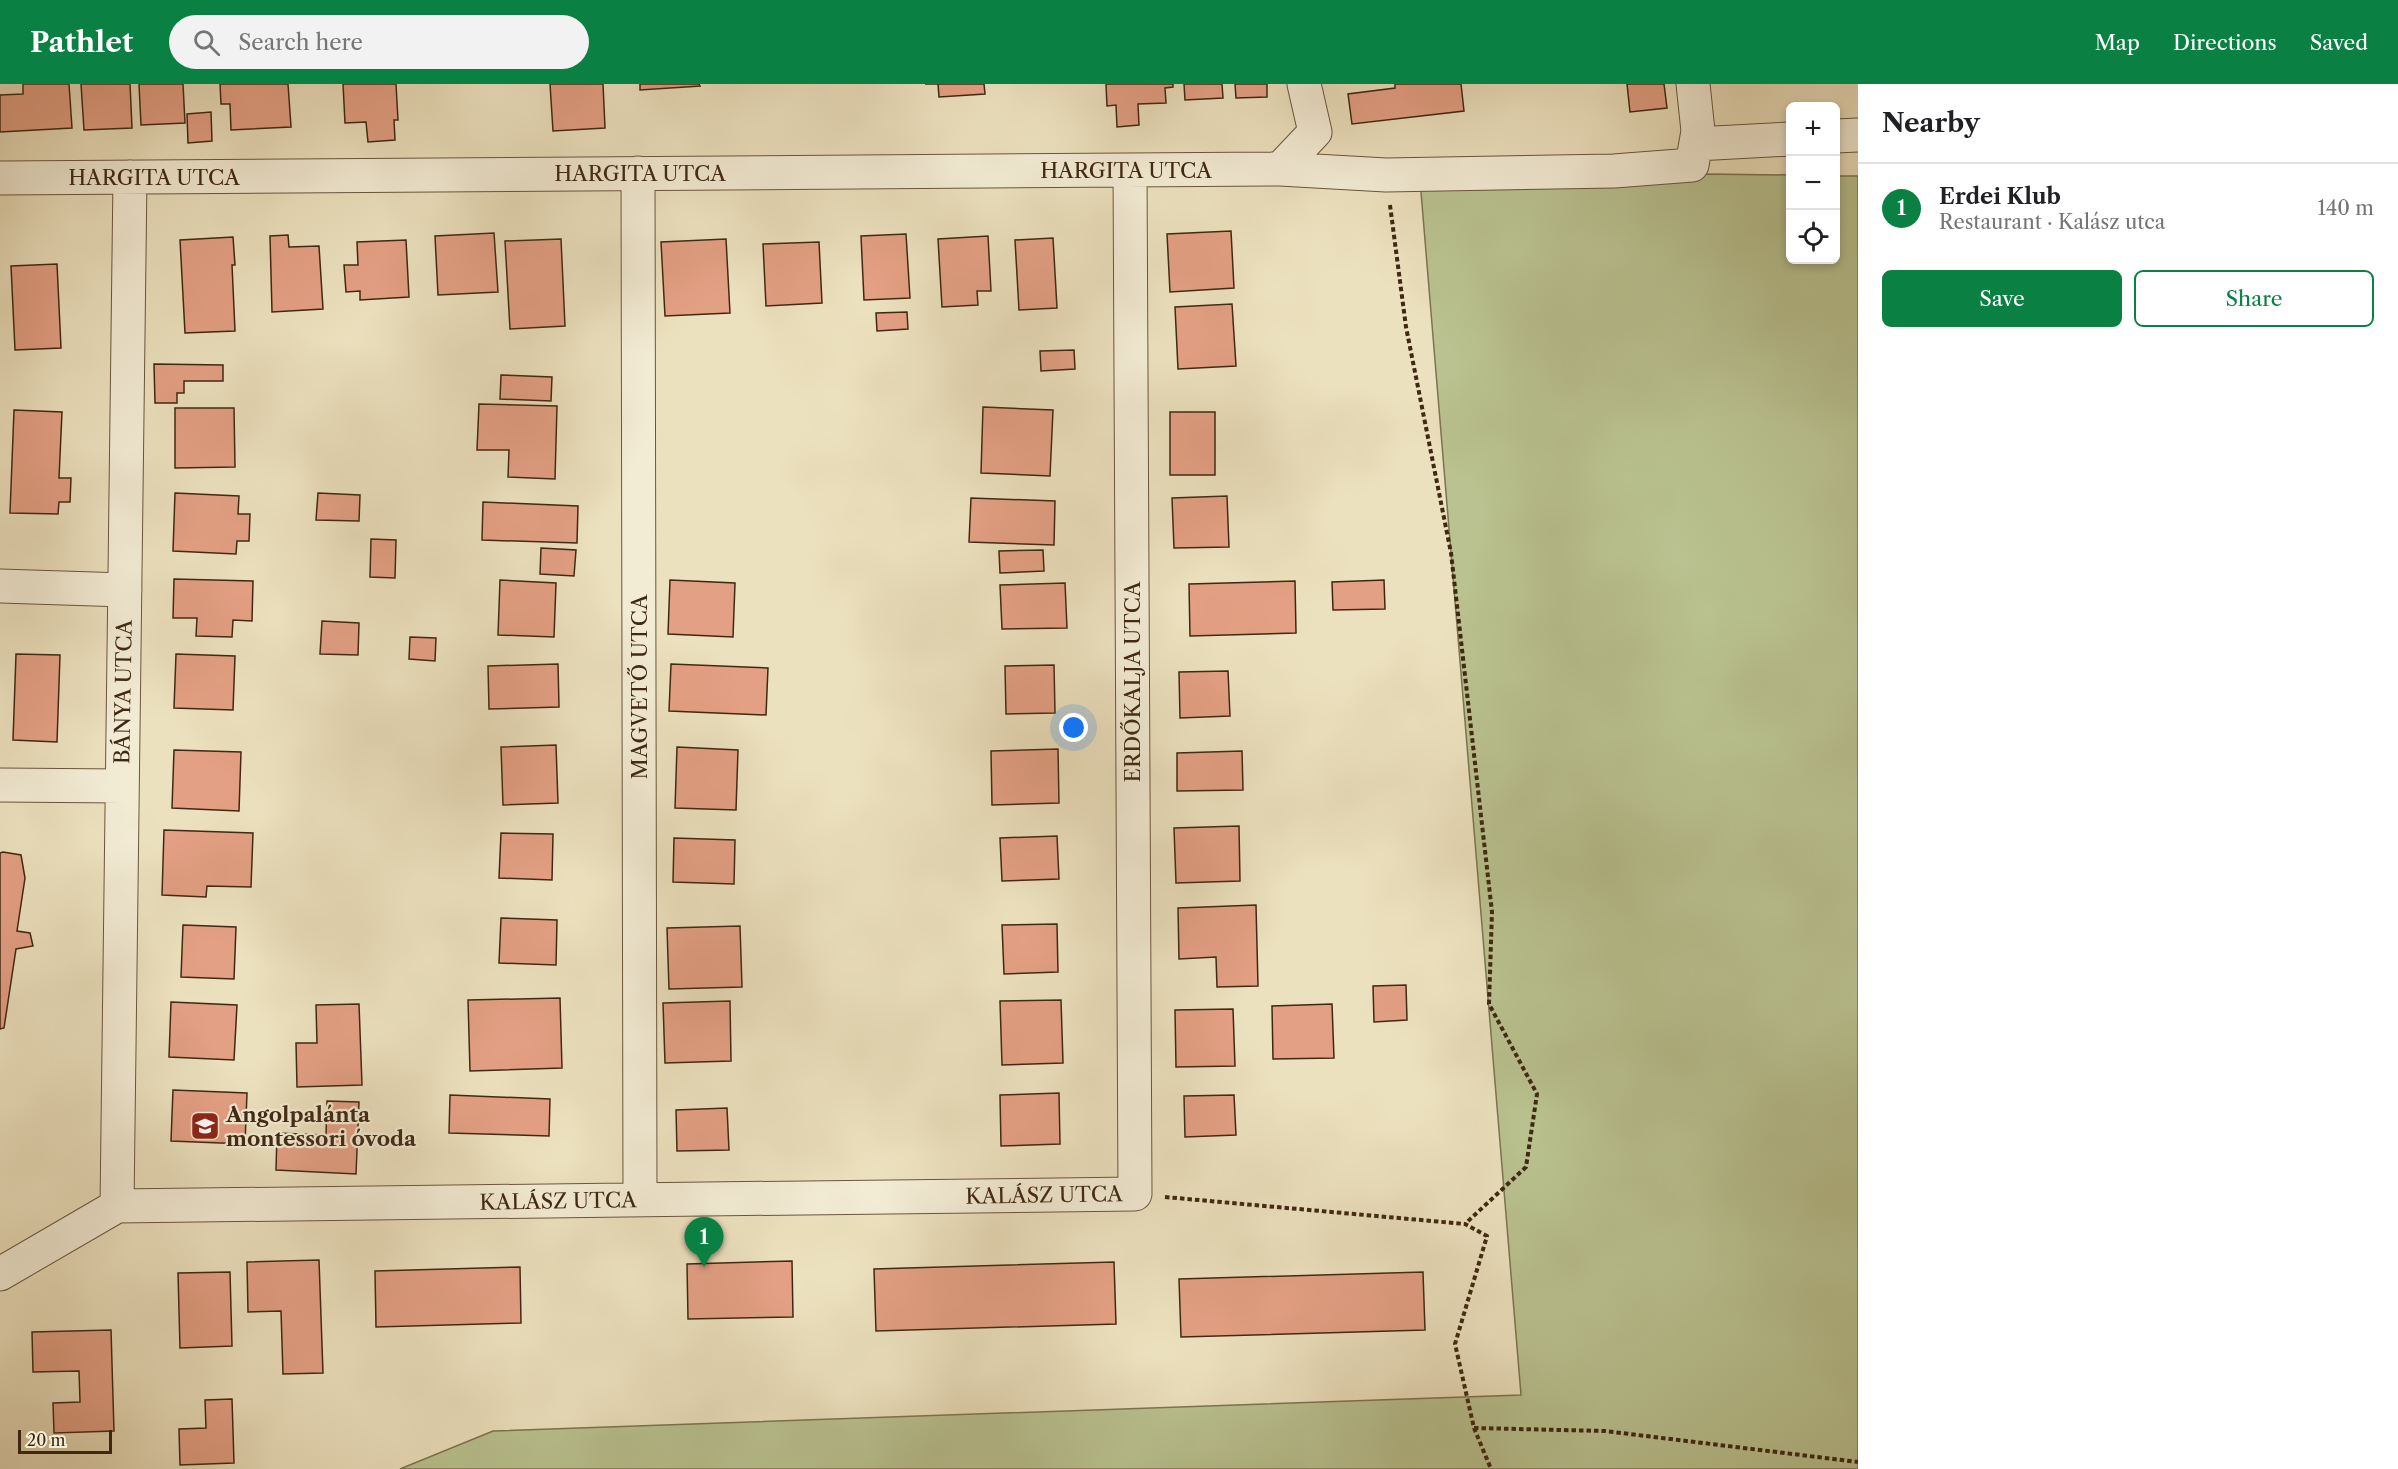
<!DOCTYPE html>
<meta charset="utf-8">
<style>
:root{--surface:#fff;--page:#f2f2f2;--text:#202124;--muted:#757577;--line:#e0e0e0;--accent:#0b8043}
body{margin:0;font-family:"Libre Caslon Text",serif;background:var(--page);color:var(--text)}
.controls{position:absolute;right:18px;top:18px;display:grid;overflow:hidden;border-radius:9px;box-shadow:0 3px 9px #0003}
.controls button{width:54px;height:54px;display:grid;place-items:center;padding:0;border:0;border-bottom:2px solid var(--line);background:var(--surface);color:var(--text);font:30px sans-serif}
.scale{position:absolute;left:18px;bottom:15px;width:94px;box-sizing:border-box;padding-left:6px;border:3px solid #3f2812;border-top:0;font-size:16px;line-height:21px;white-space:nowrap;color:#3f2812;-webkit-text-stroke:4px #f3ecd5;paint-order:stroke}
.you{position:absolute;left:1074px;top:644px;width:21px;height:21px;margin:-15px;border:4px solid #fff;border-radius:50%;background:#1a73e8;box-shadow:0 0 0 9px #1a73e833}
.badge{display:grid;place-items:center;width:39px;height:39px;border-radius:50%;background:var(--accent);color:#fff;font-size:20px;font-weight:700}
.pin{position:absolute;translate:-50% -50px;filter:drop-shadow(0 2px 3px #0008)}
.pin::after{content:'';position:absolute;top:32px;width:21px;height:18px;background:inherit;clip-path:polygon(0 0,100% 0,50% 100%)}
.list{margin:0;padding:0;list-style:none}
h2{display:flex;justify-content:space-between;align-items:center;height:78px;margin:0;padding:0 24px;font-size:26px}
h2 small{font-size:20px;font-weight:400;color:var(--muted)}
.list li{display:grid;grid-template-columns:39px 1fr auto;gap:18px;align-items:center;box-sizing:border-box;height:90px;padding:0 24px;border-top:2px solid var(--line)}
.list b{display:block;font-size:22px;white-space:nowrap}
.list p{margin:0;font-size:20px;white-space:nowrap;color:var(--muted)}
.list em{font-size:20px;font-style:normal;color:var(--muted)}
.actions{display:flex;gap:12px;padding:18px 24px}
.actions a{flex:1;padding:14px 0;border:2px solid var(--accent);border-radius:9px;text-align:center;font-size:21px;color:var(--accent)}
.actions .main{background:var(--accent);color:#fff}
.icon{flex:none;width:33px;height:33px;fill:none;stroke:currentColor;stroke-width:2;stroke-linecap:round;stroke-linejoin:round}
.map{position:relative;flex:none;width:1858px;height:1385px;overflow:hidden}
header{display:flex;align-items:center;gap:36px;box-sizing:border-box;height:84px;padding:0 30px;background:var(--accent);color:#fff}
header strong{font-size:28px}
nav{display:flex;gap:33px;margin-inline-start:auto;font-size:21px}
.search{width:420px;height:54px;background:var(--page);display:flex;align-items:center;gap:15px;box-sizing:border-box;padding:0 21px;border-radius:33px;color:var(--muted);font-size:22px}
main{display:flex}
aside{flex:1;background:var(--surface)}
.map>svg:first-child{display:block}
.green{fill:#b9c290;stroke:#7c7551;stroke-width:1.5}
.building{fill:#e4a084;stroke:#3f2812;stroke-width:1.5}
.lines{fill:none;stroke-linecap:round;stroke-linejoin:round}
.minor-casing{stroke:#6a563d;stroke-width:35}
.path{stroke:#3f2812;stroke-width:4;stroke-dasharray:4.5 3;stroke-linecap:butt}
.minor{stroke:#f3ecd5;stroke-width:33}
.labels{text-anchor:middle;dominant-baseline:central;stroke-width:4.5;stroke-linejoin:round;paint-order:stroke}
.street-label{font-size:21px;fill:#3f2812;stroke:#f3ecd5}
.poi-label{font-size:21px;font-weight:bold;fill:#3f2812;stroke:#f3ecd5;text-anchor:start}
</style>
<header>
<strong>Pathlet</strong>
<div class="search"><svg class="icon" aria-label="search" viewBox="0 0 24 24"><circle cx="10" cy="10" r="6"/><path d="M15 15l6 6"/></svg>Search here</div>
<nav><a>Map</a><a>Directions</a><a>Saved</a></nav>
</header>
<main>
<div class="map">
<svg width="1858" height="1385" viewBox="0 0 1858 1385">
<rect width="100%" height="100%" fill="#ece1be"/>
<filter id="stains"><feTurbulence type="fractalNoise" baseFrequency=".00333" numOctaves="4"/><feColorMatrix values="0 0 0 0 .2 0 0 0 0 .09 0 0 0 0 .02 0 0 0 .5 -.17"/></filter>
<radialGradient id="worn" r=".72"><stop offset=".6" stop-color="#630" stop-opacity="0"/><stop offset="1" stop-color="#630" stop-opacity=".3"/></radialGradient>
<!-- green -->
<path class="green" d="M1706 90 1790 91V176H1836V92H1858V1385H400L493 1347 1521 1311 1420 96Z"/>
<!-- building -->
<path class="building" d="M23 0H69L72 44 0 48V11L23 10Z
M81 0H130L132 44 84 46Z
M139 0H183L185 39 141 41Z
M220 0H288L291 43 231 46 230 20H221Z
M343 0H396L398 36H394L395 56 368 58 366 38 345 39Z
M550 0H603L605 44 553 47Z
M640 0H699L700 2 640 6Z
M925 0H984L985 10 939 13 938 0Z
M1106 0H1173V3L1165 4 1166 19 1138 20 1139 41 1117 43 1116 21 1107 22Z
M1184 0H1222L1223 14 1185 16Z
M1235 0H1267V13L1236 14Z
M1395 0H1461L1464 27 1352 40 1348 10 1395 4Z
M1627 0H1664L1667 24 1630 28Z
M211 28 212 57 188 59 187 30Z
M1231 147 1234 204 1170 208 1167 150Z
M494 149 498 208 438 211 435 152Z
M906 150 910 214 864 216 861 152Z
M288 151 289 163 319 162 323 225 272 228 270 152Z
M988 152 991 207H977L978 221 942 223 938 155Z
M233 153 235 181H232L235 247 185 249 180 156Z
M1053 154 1057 224 1019 226 1015 156Z
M561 155 565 242 510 245 505 157Z
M726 155 730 229 665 232 661 158Z
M406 156 409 213 360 216V207L346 208 344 181H358L357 158Z
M819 158 822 219 766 222 763 160Z
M57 180 61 264 15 266 11 182Z
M1232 220 1236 282 1178 285 1175 223Z
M907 228 908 245 877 247 876 229Z
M1074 266 1075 285 1041 287 1040 267Z
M154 280 223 281V297H184V309H177V319H155Z
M501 291 552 293 551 317 500 315Z
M479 320 557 322 555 395 508 393 509 366H477Z
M983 323 1053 326 1050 392 981 389Z
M175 324H234L235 383 175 384Z
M14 326 62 328 59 394H71L70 418H59L58 430 10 429Z
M1170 328H1215V391H1170Z
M175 409 239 412 238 430H250L249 457H237L236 470 173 467Z
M318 409 360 411 359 437 316 436Z
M1227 412 1229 463 1174 464 1172 414Z
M971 414 1055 417 1054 461 969 458Z
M483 418 578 422 577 459 482 456Z
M371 455 396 456 395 494 370 493Z
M541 464 576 466 574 492 540 490Z
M1043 466 1044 487 1000 489 999 467Z
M174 495 253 497 252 537 233 536 232 553 196 552 197 534H173Z
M500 496 556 499 554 553 498 551Z
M670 496 735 499 733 553 668 550Z
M1384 496 1385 525 1333 526 1332 498Z
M1295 497 1296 549 1190 552 1189 500Z
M1065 499 1067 544 1002 545 1000 501Z
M322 537 359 539 358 571 320 570Z
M410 553 436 554 435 577 409 575Z
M16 570 60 571 57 658 13 656Z
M176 570 235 572 233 626 174 624Z
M558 580 559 623 489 625 488 582Z
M671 580 768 584 766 631 669 627Z
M1054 581 1055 629 1006 630 1005 582Z
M1228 587 1230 632 1180 634 1179 588Z
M556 661 558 719 503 721 501 663Z
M677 663 738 666 736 726 675 724Z
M1058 665 1059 719 992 721 991 667Z
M174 666 241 668 239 727 172 724Z
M1242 667 1243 706 1177 707V669Z
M1239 742 1240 797 1176 799 1174 744Z
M164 746 253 749 251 803 207 802 206 813 162 811Z
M501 749 553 750 552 796 499 794Z
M1057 752 1059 795 1002 797 1000 754Z
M674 754 735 756 734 800 673 798Z
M3 768 21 771 25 794 17 847 30 849 33 862 16 865 4 944 0 945V769Z
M1256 821 1258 902 1217 903 1216 873 1179 875 1178 824Z
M501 834 557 836 556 881 499 879Z
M1057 840 1058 888 1004 890 1002 841Z
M183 841 236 843 234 895 181 893Z
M740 842 742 903 669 905 667 844Z
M1406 901 1407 936 1374 938 1373 902Z
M560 914 562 984 470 987 468 916Z
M1061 916 1063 979 1002 981 1000 917Z
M730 917 731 977 665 979 663 919Z
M171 918 237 921 234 976 169 973Z
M359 920 362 1001 297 1003 296 959H317L316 921Z
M1332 920 1334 974 1273 975 1272 922Z
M1233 925 1235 982 1176 983 1175 926Z
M173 1006 247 1009 245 1060 171 1057Z
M1059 1009 1060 1060 1001 1062 1000 1011Z
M450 1011 550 1015 549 1052 449 1049Z
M1234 1011 1236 1051 1185 1053 1184 1012Z
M327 1017 359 1018 356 1090 276 1086 277 1049 326 1051Z
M727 1024 729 1066 677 1067 676 1026Z
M319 1176 323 1289 283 1290 281 1227 248 1228 247 1178Z
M792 1177 793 1233 688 1235 687 1180Z
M1114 1178 1116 1240 876 1247 874 1185Z
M520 1183 521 1239 376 1243 375 1187Z
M230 1188 232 1262 180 1264 178 1189Z
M1423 1188 1425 1246 1181 1253 1179 1195Z
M111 1246 114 1347 54 1349 53 1319 80 1318 79 1287 33 1288 32 1248Z
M232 1315 234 1379 180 1381 179 1345 206 1344 205 1316Z"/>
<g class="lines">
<!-- minor casing -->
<g class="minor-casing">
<path id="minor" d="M1836 52 1858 51
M1696 60 1790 55
M1280 85 1315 48 1304 0
M638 89 640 1116
M0 94 1280 85 1386 91 1614 87 1692 81 1698 47 1693 0
M0 502 125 506
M0 701 122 702
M117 1122 130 93
M0 1190 117 1122 1135 1110 1130 86"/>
</g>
<!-- path -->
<path class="path" d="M1390 121 1406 243 1451 469 1492 828 1489 920 1537 1010 1526 1083 1465 1140
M1165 1113 1465 1140 1487 1152 1455 1260 1474 1344 1491 1385
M1474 1344 1605 1347 1858 1378"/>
<!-- minor -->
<use href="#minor" class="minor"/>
</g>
<!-- icons -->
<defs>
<g id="school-square" transform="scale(1.5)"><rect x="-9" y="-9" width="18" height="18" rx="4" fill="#8f2418" stroke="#f3ecd5"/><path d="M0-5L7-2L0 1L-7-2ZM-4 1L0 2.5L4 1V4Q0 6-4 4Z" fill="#fff"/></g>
</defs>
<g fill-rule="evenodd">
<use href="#school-square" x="205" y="1042"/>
</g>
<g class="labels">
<!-- street labels -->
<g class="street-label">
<text x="1126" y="86">HARGITA UTCA</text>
<text x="640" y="89">HARGITA UTCA</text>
<text x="154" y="93">HARGITA UTCA</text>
<text transform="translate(1132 598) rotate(-90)">ERDŐKALJA UTCA</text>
<text transform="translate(639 603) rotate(-90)">MAGVETŐ UTCA</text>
<text transform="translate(123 608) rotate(-89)">BÁNYA UTCA</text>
<text transform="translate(1044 1111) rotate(-1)">KALÁSZ UTCA</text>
<text transform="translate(558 1117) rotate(-1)">KALÁSZ UTCA</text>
</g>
<!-- poi labels -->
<g class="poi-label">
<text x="226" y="1030">Angolpalánta<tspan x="226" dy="24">montessori óvoda</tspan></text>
</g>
</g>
<rect width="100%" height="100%" filter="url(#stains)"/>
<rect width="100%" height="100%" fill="url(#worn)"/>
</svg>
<div class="controls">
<button>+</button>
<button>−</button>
<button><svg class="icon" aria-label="locate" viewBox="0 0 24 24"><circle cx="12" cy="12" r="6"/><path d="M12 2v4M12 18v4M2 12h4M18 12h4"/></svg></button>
</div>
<div class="scale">20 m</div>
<div class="you"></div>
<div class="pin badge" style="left:704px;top:1183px">1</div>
</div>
<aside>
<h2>Nearby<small></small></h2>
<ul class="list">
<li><span class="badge">1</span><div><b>Erdei Klub</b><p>Restaurant · Kalász utca</p></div><em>140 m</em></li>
</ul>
<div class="actions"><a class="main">Save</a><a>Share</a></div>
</aside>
</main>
